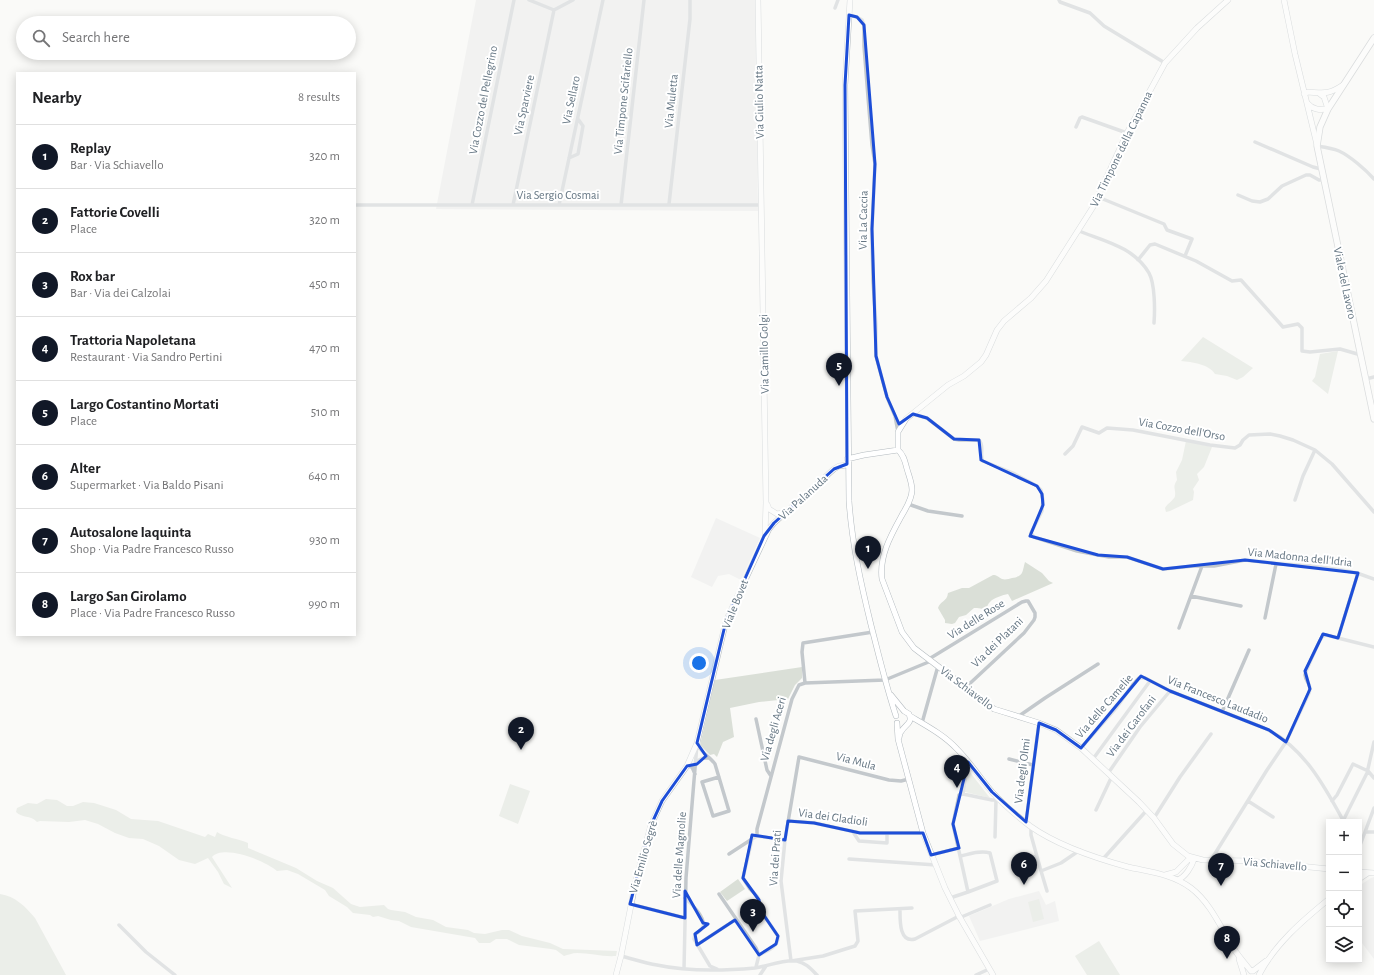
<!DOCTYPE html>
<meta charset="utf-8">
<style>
:root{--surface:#fff;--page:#f2f2f2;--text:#202124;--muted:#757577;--line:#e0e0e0;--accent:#111827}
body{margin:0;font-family:"Alegreya Sans",sans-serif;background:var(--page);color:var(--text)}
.controls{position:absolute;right:12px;bottom:12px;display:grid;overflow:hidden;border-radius:0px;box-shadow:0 2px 10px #0003}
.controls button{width:36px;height:36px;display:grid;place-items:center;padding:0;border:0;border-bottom:1px solid var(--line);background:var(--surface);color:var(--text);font:20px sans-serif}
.you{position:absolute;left:699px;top:663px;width:14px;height:14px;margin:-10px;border:3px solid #fff;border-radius:50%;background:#1a73e8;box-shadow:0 0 0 6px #1a73e833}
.badge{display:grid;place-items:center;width:26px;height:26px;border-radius:50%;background:var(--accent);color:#fff;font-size:13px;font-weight:700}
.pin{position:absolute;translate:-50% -33px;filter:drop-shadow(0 1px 2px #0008)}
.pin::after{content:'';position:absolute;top:21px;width:14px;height:12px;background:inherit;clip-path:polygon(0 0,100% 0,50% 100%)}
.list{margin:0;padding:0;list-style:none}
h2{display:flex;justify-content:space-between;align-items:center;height:52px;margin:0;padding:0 16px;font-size:17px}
h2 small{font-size:13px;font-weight:400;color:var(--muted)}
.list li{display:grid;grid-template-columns:26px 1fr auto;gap:12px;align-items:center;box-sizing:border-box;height:64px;padding:0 16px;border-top:1px solid var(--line)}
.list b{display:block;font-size:15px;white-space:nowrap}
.list p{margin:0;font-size:13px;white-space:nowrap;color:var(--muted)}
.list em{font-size:13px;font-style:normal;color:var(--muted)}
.icon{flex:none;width:22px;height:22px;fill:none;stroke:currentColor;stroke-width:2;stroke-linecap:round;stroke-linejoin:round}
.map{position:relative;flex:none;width:1374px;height:975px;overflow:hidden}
.search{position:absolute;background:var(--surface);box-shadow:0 2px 10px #0003;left:16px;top:16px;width:340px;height:44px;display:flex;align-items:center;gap:10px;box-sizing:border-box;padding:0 14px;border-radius:22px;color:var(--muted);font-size:15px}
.panel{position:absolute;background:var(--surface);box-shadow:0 2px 10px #0003;left:16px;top:72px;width:340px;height:564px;border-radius:0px}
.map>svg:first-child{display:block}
.built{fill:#e8e9e9}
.green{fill:#dadfd7}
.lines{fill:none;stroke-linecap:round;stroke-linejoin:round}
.secondary-casing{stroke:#b3babf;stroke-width:6}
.primary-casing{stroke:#b5babe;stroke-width:7}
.street{stroke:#c3c8cc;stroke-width:3.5}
.secondary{stroke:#fff;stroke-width:5}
.primary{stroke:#fff;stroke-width:5.5}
.marked{fill:none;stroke:#1d4ed8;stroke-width:3;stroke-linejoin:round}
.labels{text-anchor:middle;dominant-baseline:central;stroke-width:4;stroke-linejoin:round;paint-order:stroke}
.street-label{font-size:12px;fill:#657683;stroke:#fff}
</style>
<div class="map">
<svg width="1374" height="975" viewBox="0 0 1374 975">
<rect width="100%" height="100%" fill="#fafaf8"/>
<!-- built -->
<path class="built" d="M476 0H755L758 211 436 209Z
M716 518 760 538 741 580 729 574 718 576 712 587 691 577Z
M1374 877V959L1359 939V886L1371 878Z
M1039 891 1046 905 1055 901 1059 921 980 941 969 916 1009 899Z"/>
<!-- green -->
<path class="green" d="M1203 337 1253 368 1243 377 1237 380 1227 376 1215 374C1209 364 1192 362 1181 361Z
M1338 351 1328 394 1312 381 1315 377 1320 354Z
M1186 441 1212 447 1204 467 1197 474 1199 480 1193 489 1194 492 1193 500 1170 511 1166 512 1165 508C1167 504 1175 499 1175 496 1176 488 1172 488 1177 480L1176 472 1182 460Z
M1025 562 1042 573 1049 581 1053 583 1012 601 1008 594C1003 595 993 598 990 602 987 605 988 607 984 609L977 608H974L966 615 959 617 955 623 952 624 945 623V620L938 608C940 601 947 602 948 593L962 588H969L993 575C997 575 998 577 1002 579 1005 580 1009 579 1012 578 1024 576 1022 572 1025 562Z
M802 667V678L795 685 788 699 759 702 730 708 734 737 723 742 717 757 714 754 710 755 700 745 715 680Z
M969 771 990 798 965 792Z
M510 784 530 791 518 824 499 816Z
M46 799 57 800 67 806H73L83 802 94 803 116 810 131 819 158 821 205 837 208 834 215 837 217 832C224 837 239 839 248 843V848L296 868 317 881 333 888 351 904 360 907 384 905 388 909 391 910 405 912 416 917 433 920 446 927 468 930 474 933 485 934 502 930H509L522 936 550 943 563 949 617 951 616 956C603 957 590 953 577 953 572 953 568 955 564 956L556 950 551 949 519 945 507 939H496L490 943H479L475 938 411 927 399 921 391 920 378 916 373 917 370 915 353 913 347 907 329 896 325 890 298 874 287 870 277 871C266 861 224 844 212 857L232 888 224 884 218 872 208 858 195 864 179 860 159 846 143 839 129 838 115 833 98 824 85 820 69 822 40 821 37 822C31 815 21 818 16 812L17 808 28 803 37 804Z
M738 879 745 889 727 901 720 892Z
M0 894C15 896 26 907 35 918L66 975H0Z
M1039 899 1044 919 1033 922 1028 902Z
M1099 941 1120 975H1087L1075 956Z"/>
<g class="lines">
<!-- secondary casing -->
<g class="secondary-casing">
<path id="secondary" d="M758 0 766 503 765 535
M850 0 845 85 849 501C852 544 861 584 871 625 879 656 886 686 896 716
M1284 0 1295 54 1317 145
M1304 94 1308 92C1324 93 1328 95 1343 85
M1307 103C1313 110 1320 110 1328 109L1324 97 1320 94
M898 450C904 455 905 462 907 469 909 476 912 483 912 490 912 499 906 508 902 515 891 535 879 556 882 579L902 632 914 648 994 709 1039 723 1056 730 1081 748 1139 802 1154 818 1173 844 1188 856 1203 860 1249 861 1329 869
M847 459 864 455 898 450V432L906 419 948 385 964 376 981 362 986 355 997 330 1004 321 1031 298 1046 281 1093 207 1127 133 1165 63 1197 28 1228 0
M767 504 769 509 777 514 787 512
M891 695 904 711 909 714C913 724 905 724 901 732 900 732 899 738 899 738
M910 716C927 726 944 735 957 749 970 762 980 778 992 792 1003 804 1017 816 1030 826 1058 846 1095 858 1128 867 1150 872 1172 874 1191 888 1212 904 1222 931 1236 952 1241 959 1246 965 1251 971
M897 723 898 739 923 833 945 888 959 916 993 975
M1359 872 1374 873
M1165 875 1176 872 1191 857
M1359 879 1368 873
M1177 880C1185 878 1192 866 1194 859
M1239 959 1244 975
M1253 971 1266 961
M616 975 621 956 636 880 651 825 662 801 687 766 697 743 726 621 769 529 774 523 834 469 839 466 847 465
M1259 975C1275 944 1302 921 1329 899"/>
</g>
<!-- primary casing -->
<g class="primary-casing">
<path id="primary" d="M1374 38 1328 109 1320 127 1317 146 1374 419"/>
</g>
<!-- street -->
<path class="street" d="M529 0 554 10 573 0
M1059 0 1060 2 1090 13 1104 26 1165 63
M835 8 838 0
M849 15 857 17 862 20 864 25V46L868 97 872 145 875 164 872 229 873 281 876 325V356L887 397 895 416 898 432
M1076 127 1080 118 1082 117 1127 133
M1255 142 1313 167 1321 169
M1317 146C1324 147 1332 148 1339 151 1350 156 1366 170 1374 179
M569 158 578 154 583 126 578 119
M1238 195 1252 201 1260 202 1268 199 1282 186 1306 175H1310L1319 180H1324
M1098 197 1164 224 1167 230 1192 239 1185 256
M669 204 690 19V0
M355 205H761
M472 205 514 0
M513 205 554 10
M559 205 603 0
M621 205 644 0
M1079 231C1104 241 1134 247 1149 273 1155 284 1155 310 1154 323
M1138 260 1150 245 1155 244 1196 261 1232 281 1241 280 1283 327 1298 324 1302 328V351L1310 352 1340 349 1361 355
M1366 379 1374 377
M913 414 927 418 954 439 959 440H979C985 446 979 455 983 461L1013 473 1037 486 1041 490 1043 500 1042 511 1031 533 1034 537 1077 551 1098 555 1109 557H1127L1163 569 1193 566H1214L1245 560 1281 564 1314 566 1341 570 1357 573 1374 579
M1065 454 1073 446 1082 427 1099 433 1107 428 1133 430 1210 445 1235 448 1240 445 1243 440 1249 435 1270 434 1280 436 1293 440 1315 450 1332 464 1374 512
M1295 500 1303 476 1315 450
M908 504 928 511 962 516
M1191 596 1241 606
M1265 618 1276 564
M1179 628 1202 566
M1338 638 1358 573
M929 659 1022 602 1026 601H1028L1035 613V617L1034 620 1024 633 965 688
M805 683 802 652 803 643 873 632
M1222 712 1249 650
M1019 716 1045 698 1098 664
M756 719 767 770 771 776
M922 723 938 666
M698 746C702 753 710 757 715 764L729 811 713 816 702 782 719 777
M1081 748 1117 707 1134 683 1139 678H1145L1170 691 1264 728C1303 746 1324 785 1344 822
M1009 759 1033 765
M1093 759 1150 681
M697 761 703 758H709
M687 766 692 767 695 774
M1109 772 1140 727 1170 691
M909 779 901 781 889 780 799 757 785 840 781 881 791 961 823 956 855 946 858 941 855 911 912 908
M963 794 992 800H996L999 799
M1248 801 1273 817
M1332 801 1337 795 1353 764 1368 771 1374 778
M1096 810 1112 776
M1154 818 1180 777 1211 734
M788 821 814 823 860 833H923
M1343 821 1367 773 1374 742
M1026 822 1039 723
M1031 826V835L1041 871
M853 832 859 841 887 843V833
M1365 832H1374
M757 836 752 839 743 878 750 889 757 896 759 900V906L761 911 778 936C779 947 767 951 759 955
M995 837 996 800
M785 840 757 836V829L792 699 799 685 805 683 885 680 931 661
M1359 848 1374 808
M729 854 752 839
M931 855 959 848
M961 856C970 854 980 850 990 853L997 881 968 892
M849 859 936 865
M1103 859 1147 810
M1211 860 1267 770 1286 742 1309 693C1312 684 1306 683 1305 675 1305 673 1319 641 1322 637L1326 635 1374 647
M1015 864 1036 856
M1047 891 1041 871 1061 863 1080 850
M719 894 756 948 759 955 756 967
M685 898C691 903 708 920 702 928 701 930 697 933 695 934L694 939 710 966 717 969
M950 898 968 892 953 824 959 795 963 794 967 770 970 764
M630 904 685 918
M900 909C900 920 899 943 915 939L959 916
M959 918 990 905
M119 925 146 952 175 975
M697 945 735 920
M621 956C633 959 645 963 657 965 689 972 722 971 755 968 769 966 783 959 797 961 806 963 811 969 817 975
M684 969 686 878 697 744
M760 975 766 966
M976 975 989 969"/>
<!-- secondary -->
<use href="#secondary" class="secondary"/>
<!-- primary -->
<use href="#primary" class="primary"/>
</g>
<!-- marked area -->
<path d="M0 0H1374V975H0ZM849 15 857 17 864 25 875 164 872 229 876 356 887 397 899 424 913 414 927 418 954 439 979 440 981 460 1037 486 1042 494 1043 505 1030 536 1098 555 1127 557 1163 569 1245 560 1358 573 1338 638 1323 634 1305 671 1310 689 1286 742 1269 730 1170 691 1141 676 1081 748 1056 730 1039 723 1026 822 992 792 968 762 953 824 959 848 931 855 923 833H860L814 823 788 821 785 840 752 835 743 878 759 900 761 911 778 936 776 944 759 955 735 920 697 945 695 934 708 924 703 923 685 891V918L630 904 651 825 662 801 687 766 697 764 706 756 697 743 726 621 764 536 774 523 834 469 847 464 845 85Z" fill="#fafaf8" fill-opacity=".55" fill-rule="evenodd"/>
<path class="marked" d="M849 15 857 17 864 25 875 164 872 229 876 356 887 397 899 424 913 414 927 418 954 439 979 440 981 460 1037 486 1042 494 1043 505 1030 536 1098 555 1127 557 1163 569 1245 560 1358 573 1338 638 1323 634 1305 671 1310 689 1286 742 1269 730 1170 691 1141 676 1081 748 1056 730 1039 723 1026 822 992 792 968 762 953 824 959 848 931 855 923 833H860L814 823 788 821 785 840 752 835 743 878 759 900 761 911 778 936 776 944 759 955 735 920 697 945 695 934 708 924 703 923 685 891V918L630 904 651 825 662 801 687 766 697 764 706 756 697 743 726 621 764 536 774 523 834 469 847 464 845 85Z"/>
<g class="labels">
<!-- street labels -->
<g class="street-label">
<text transform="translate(483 100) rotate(-79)">Via Cozzo del Pellegrino</text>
<text transform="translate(571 100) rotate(-78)">Via Sellaro</text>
<text transform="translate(623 101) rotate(-84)">Via Timpone Scifariello</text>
<text transform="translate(671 101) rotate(-84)">Via Muletta</text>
<text transform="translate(759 102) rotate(-91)">Via Giulio Natta</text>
<text transform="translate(524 105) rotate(-78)">Via Sparviere</text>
<text transform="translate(1121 149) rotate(-64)">Via Timpone della Capanna</text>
<text x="558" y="195">Via Sergio Cosmai</text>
<text transform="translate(863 220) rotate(-89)">Via La Caccia</text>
<text transform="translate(1345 283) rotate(78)">Viale del Lavoro</text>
<text transform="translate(764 354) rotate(-91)">Via Camillo Golgi</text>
<text transform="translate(1182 429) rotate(10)">Via Cozzo dell'Orso</text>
<text transform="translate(803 497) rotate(-42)">Via Palanuda</text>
<text transform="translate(1300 557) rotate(6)">Via Madonna dell'Idria</text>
<text transform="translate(735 604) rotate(-68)">Viale Bovet</text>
<text transform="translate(976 619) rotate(-32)">Via delle Rose</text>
<text transform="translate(997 642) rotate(-44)">Via dei Platani</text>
<text transform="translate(967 688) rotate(37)">Via Schiavello</text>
<text transform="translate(1218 699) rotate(22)">Via Francesco Laudadio</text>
<text transform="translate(1104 706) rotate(-49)">Via delle Camelie</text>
<text transform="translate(1131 726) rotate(-53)">Via dei Garofani</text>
<text transform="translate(773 729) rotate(-74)">Via degli Aceri</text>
<text transform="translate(856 761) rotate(15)">Via Mula</text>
<text transform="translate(1022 771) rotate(-83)">Via degli Olmi</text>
<text transform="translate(833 817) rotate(8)">Via dei Gladioli</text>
<text transform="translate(679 855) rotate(-86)">Via delle Magnolie</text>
<text transform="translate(643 857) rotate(-74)">Via Emilio Segrè</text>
<text transform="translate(775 858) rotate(-86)">Via dei Prati</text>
<text transform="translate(1275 864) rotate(5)">Via Schiavello</text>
</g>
</g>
</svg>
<div class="controls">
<button>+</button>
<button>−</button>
<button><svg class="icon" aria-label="locate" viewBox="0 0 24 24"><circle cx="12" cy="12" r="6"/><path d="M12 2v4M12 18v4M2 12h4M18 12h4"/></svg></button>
<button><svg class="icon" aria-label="layers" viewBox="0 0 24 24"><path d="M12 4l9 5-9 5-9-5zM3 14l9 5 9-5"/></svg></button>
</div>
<div class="you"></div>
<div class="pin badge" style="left:868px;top:569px">1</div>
<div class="pin badge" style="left:521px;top:750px">2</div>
<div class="pin badge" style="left:753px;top:932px">3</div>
<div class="pin badge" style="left:957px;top:788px">4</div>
<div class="pin badge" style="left:839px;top:386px">5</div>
<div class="pin badge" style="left:1024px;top:885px">6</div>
<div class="pin badge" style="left:1221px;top:886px">7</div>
<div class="pin badge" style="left:1227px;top:959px">8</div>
<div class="search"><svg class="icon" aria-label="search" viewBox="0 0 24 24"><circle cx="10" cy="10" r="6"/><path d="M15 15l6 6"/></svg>Search here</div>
<section class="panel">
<h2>Nearby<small>8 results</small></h2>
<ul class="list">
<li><span class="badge">1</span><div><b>Replay</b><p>Bar · Via Schiavello</p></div><em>320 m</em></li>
<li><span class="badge">2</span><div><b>Fattorie Covelli</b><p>Place</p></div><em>320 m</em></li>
<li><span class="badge">3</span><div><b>Rox bar</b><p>Bar · Via dei Calzolai</p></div><em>450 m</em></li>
<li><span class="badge">4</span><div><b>Trattoria Napoletana</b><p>Restaurant · Via Sandro Pertini</p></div><em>470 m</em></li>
<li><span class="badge">5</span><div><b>Largo Costantino Mortati</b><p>Place</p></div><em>510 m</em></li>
<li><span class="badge">6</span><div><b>Alter</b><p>Supermarket · Via Baldo Pisani</p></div><em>640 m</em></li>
<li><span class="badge">7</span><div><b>Autosalone Iaquinta</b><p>Shop · Via Padre Francesco Russo</p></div><em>930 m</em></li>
<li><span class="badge">8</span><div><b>Largo San Girolamo</b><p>Place · Via Padre Francesco Russo</p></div><em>990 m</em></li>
</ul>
</section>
</div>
